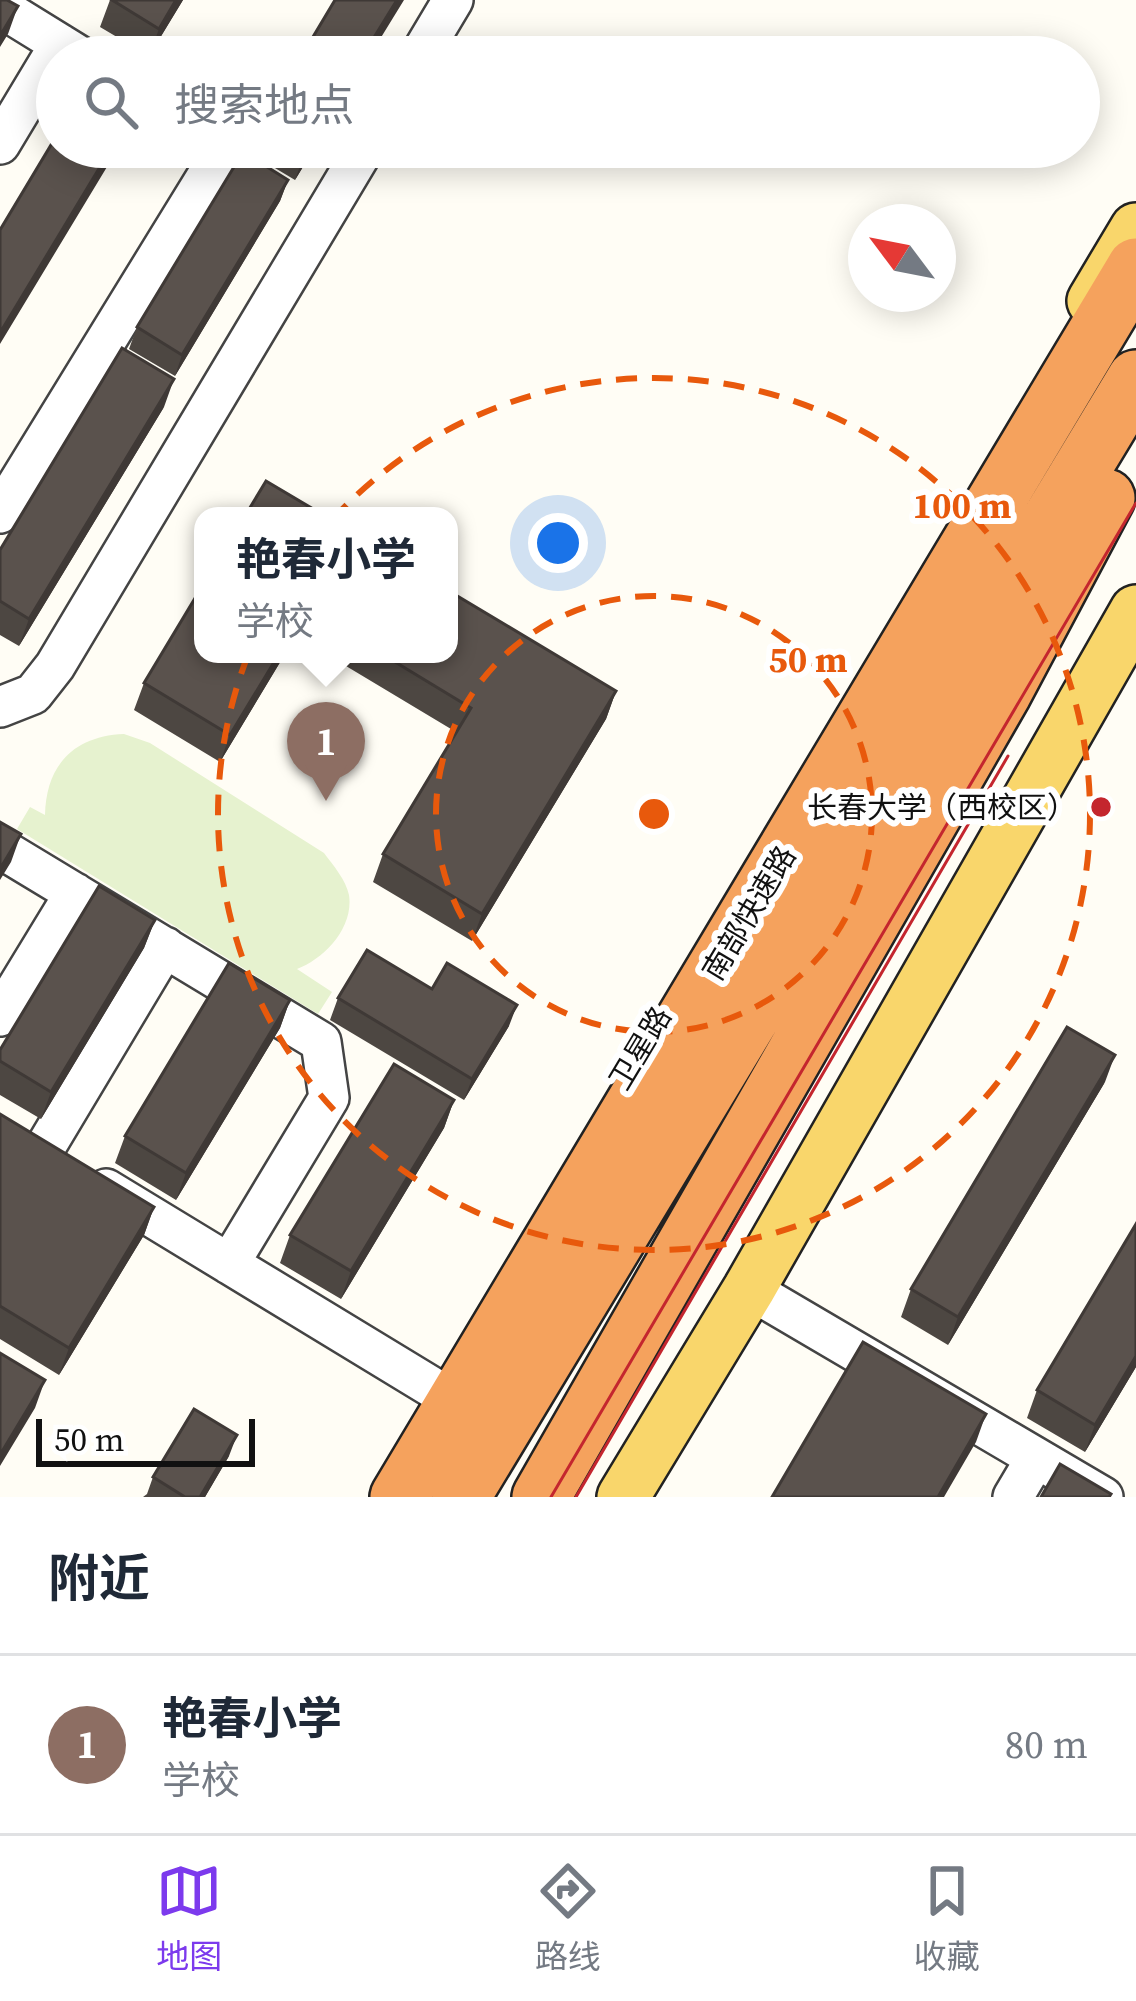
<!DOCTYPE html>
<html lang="zh">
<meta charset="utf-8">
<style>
:root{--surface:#fff;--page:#f6f6f7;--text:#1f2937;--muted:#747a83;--line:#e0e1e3;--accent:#7c3aed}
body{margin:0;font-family:"Source Serif 4","Noto Sans SC",serif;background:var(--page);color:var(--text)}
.compass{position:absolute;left:848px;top:204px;width:108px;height:108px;border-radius:50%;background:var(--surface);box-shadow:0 6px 30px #0003;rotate:302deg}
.scale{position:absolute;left:36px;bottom:30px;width:219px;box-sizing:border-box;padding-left:12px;border:6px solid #111;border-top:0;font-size:33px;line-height:42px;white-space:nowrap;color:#111;-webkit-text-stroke:9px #fff;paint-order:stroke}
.you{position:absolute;left:558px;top:543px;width:42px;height:42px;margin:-30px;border:9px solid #fff;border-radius:50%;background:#1a73e8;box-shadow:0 0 0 18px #1a73e833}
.badge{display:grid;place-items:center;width:78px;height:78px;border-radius:50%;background:var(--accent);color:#fff;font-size:39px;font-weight:700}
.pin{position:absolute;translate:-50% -99px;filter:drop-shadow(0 3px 6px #0008)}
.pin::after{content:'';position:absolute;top:63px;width:42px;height:36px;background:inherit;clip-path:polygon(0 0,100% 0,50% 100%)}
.popup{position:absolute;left:194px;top:507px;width:264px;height:156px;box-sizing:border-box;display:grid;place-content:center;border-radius:24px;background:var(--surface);filter:drop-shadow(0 3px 9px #0005);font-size:39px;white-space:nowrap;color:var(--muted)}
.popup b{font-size:45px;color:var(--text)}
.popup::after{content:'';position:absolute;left:50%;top:100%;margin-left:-24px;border:24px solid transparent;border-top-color:var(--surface)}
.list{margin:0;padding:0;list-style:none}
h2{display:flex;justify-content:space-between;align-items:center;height:156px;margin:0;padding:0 48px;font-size:51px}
h2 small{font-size:39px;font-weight:400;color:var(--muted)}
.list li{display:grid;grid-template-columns:78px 1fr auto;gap:36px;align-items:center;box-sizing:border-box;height:180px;padding:0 48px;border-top:3px solid var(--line)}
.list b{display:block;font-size:45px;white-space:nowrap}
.list p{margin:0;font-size:39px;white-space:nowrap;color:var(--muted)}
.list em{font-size:39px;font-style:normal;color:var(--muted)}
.icon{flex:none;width:66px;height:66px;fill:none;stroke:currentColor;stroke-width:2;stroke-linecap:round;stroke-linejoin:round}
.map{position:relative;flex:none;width:1136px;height:1497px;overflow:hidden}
.search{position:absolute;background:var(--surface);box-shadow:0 6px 30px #0003;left:36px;right:36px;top:36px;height:132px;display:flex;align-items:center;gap:30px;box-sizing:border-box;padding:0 42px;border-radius:66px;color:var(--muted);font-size:45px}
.sheet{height:336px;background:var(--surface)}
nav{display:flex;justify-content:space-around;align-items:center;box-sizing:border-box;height:168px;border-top:3px solid var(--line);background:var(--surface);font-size:33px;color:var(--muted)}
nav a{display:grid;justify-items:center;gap:6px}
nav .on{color:var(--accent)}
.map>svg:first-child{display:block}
.pitch{fill:#e6f2cf}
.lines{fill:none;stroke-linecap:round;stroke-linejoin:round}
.minor-casing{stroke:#444;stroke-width:44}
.major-casing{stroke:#222;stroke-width:56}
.highway-casing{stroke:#222;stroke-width:62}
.minor{stroke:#fff;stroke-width:39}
.major{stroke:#f9d66b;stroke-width:51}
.highway{stroke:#f5a25d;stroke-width:57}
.tram{stroke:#c4262e;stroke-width:3}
.wall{fill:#4d4742}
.shaded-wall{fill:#3f3936}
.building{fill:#5a524d;stroke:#3f3936;stroke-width:3}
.ring{fill:none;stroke:#e8590c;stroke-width:6;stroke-dasharray:21 15}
.poi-dot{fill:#c4262e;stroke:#fff;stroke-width:4.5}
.labels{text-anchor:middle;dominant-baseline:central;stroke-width:12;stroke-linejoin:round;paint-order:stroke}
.poi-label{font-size:30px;fill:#111;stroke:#fff;text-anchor:end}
.street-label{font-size:30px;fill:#111;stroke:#fff}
.centre{fill:#e8590c;stroke:#fff;stroke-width:6}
.ring-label{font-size:36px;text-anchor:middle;font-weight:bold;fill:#e8590c;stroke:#fff;stroke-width:12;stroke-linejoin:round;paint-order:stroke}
</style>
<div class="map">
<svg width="1136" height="1497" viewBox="0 0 1136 1497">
<rect width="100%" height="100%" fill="#fffdf5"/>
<!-- pitch -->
<path class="pitch" d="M124 734 150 743 324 853C333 865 346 880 349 895 354 928 324 959 297 969L332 992 318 1014 17 829 30 807 45 815C46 765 74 736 124 734Z"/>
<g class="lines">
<!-- minor casing -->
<g class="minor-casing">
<path id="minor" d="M0 7 81 57
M419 57 453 0
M0 144 60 44
M0 513 225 147
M0 707 33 694 55 666 365 147
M0 848 321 1042 329 1098 229 1264
M0 1016 75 893
M43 1151 165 947
M106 1189 435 1389
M749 1289 1103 1497
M1013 1497 1036 1458"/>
</g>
<!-- major casing -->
<g class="major-casing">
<path id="major" d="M1093 301 1136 229
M623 1497 749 1289 1136 611"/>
</g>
<!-- highway casing -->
<g class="highway-casing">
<path id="highway" d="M399 1497 1136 267
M461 1497 1136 379
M541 1497 1003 692 1106 498"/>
</g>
<!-- minor -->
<use href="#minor" class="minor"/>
<!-- major -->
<use href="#major" class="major"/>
<!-- highway -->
<use href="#highway" class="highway"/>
<!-- tram -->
<path class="tram" d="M551 1497 1136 503
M576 1497 1008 756"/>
</g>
<!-- wall -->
<path class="wall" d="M110 0H183L149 56 100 27Z
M252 147H315L295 180 250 153Z
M288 180 280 201 175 376 129 349 137 327Z
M164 407 19 646 0 635V550Z
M203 654H285L220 762 134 710 144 683Z
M326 654H449L616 691 606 719 472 941 373 882 383 854 456 732Z
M155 920 144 948 41 1119 0 1095V1050Z
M432 989 509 1026 464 1100 330 1020 338 998Z
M290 1000 280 1028 176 1200 115 1163 125 1136Z
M1105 1082 948 1345 901 1317 911 1289Z
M454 1100 444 1128 341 1299 280 1263 290 1235Z
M0 1114 154 1207 144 1235 59 1375 0 1339Z
M1136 1224V1367L1085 1452 1027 1418 1037 1390Z
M229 1456 205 1497H143L147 1494 153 1477Z"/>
<!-- shaded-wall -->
<path class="shaded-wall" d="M176 0H183L149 56 159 29Z
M397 0H404L369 57H362Z
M18 6 8 34 0 47V36Z
M112 147H119L0 344V333Z
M308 147H315L295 180 305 152Z
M288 180 280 201 175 376 182 355Z
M174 379 164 407 19 646 29 619Z
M279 654H285L220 762 230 735Z
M616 691 606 719 472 941 482 914Z
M21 834 11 862 0 880V869Z
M155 920 144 948 41 1119 51 1092Z
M290 1000 280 1028 176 1200 186 1173Z
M517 1005 509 1026 464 1100 472 1079Z
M1115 1055 1105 1082 948 1345 958 1317Z
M454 1100 444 1128 341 1299 351 1271Z
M154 1207 144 1235 59 1375 69 1348Z
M1136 1356V1367L1085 1452 1095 1425Z
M45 1380 35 1408 0 1466V1455Z
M986 1414 976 1442 944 1497H938Z
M237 1435 229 1456 205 1497H200Z"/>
<!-- building -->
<path class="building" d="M0 0H7L18 6 0 36Z
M112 0H176L159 29Z
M335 0H397L362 57H301Z
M57 135V147H112L0 333V230Z
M243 152 288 180 182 355 137 327Z
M122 348 174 379 29 619 0 601V550Z
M266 481 325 516H245Z
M203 585V654H279L230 735 144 683Z
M449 591 616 691 482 914 383 854 471 708 382 654H449Z
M0 822 21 834 0 869Z
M99 886 155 920 51 1092 0 1061V1050Z
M367 950 432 989 447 963 517 1005 472 1079 338 998Z
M229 963 290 1000 186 1173 125 1136Z
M1067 1027 1115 1055 958 1317 911 1289Z
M394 1064 454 1100 351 1271 290 1235Z
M0 1114 154 1207 69 1348 0 1306Z
M1136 1224V1356L1095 1425 1037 1390Z
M863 1342 986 1414 938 1497H772Z
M0 1353 45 1380 0 1455Z
M194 1409 237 1435 200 1497H185L153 1477Z
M1060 1464 1111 1494 1109 1497H1041Z"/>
<!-- distance rings -->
<g class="ring">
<circle cx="654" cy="814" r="218"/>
<circle cx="654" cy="814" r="436"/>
</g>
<!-- markers -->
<circle class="poi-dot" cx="1101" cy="807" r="12"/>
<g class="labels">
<!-- poi labels -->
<g class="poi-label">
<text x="1077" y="807">长春大学（西校区）</text>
</g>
<!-- street labels -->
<g class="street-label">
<text transform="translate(749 913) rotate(-59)">南部快速路</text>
<text transform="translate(640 1048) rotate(-59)">卫星路</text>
</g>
</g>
<circle cx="654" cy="814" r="18" class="centre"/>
<g class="ring-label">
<text x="962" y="518">100 m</text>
<text x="808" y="672">50 m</text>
</g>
</svg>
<svg class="compass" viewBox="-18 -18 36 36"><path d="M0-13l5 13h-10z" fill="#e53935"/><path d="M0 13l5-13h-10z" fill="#747a83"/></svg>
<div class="scale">50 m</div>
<div class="you"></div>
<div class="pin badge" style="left:326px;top:801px;background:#8d6e63">1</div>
<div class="popup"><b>艳春小学</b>学校</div>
<div class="search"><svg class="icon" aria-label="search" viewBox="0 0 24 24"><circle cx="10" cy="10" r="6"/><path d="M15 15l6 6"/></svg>搜索地点</div>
</div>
<section class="sheet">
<h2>附近<small></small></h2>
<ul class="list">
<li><span class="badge" style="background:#8d6e63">1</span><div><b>艳春小学</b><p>学校</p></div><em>80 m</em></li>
</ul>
</section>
<nav>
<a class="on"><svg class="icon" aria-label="map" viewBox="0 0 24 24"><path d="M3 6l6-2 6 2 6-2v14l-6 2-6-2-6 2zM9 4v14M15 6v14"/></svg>地图</a>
<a><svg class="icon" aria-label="directions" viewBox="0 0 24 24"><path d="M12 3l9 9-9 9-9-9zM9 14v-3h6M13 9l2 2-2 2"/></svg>路线</a>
<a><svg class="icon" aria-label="saved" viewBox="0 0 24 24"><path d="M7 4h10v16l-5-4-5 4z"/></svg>收藏</a>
</nav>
